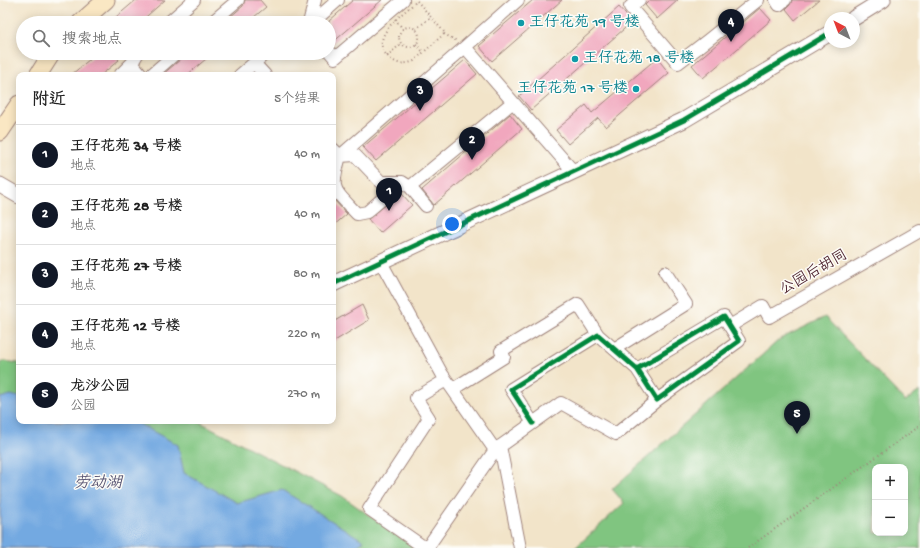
<!DOCTYPE html>
<html lang="zh">
<meta charset="utf-8">
<style>
:root{--surface:#fff;--page:#f2f2f2;--text:#222;--muted:#767676;--line:#e0e0e0;--accent:#111827}
body{margin:0;font-family:"Gochi Hand","LXGW WenKai TC",sans-serif;background:var(--page);color:var(--text)}
.controls{position:absolute;right:12px;bottom:12px;display:grid;overflow:hidden;border-radius:8px;box-shadow:0 2px 10px #0003}
.controls button{width:36px;height:36px;display:grid;place-items:center;padding:0;border:0;border-bottom:1px solid var(--line);background:var(--surface);color:var(--text);font:20px sans-serif}
.compass{position:absolute;left:824px;top:12px;width:36px;height:36px;border-radius:50%;background:var(--surface);box-shadow:0 2px 10px #0003;rotate:318deg}
.you{position:absolute;left:452px;top:224px;width:14px;height:14px;margin:-10px;border:3px solid #fff;border-radius:50%;background:#1a73e8;box-shadow:0 0 0 6px #1a73e833}
.badge{display:grid;place-items:center;width:26px;height:26px;border-radius:50%;background:var(--accent);color:#fff;font-size:13px;font-weight:700}
.pin{position:absolute;translate:-50% -33px;filter:drop-shadow(0 1px 2px #0008)}
.pin::after{content:'';position:absolute;top:21px;width:14px;height:12px;background:inherit;clip-path:polygon(0 0,100% 0,50% 100%)}
.list{margin:0;padding:0;list-style:none}
h2{display:flex;justify-content:space-between;align-items:center;height:52px;margin:0;padding:0 16px;font-size:17px}
h2 small{font-size:13px;font-weight:400;color:var(--muted)}
.list li{display:grid;grid-template-columns:26px 1fr auto;gap:12px;align-items:center;box-sizing:border-box;height:60px;padding:0 16px;border-top:1px solid var(--line)}
.list b{display:block;font-size:15px;white-space:nowrap}
.list p{margin:0;font-size:13px;white-space:nowrap;color:var(--muted)}
.list em{font-size:13px;font-style:normal;color:var(--muted)}
.icon{flex:none;width:22px;height:22px;fill:none;stroke:currentColor;stroke-width:2;stroke-linecap:round;stroke-linejoin:round}
.map{position:relative;flex:none;width:920px;height:548px;overflow:hidden}
.search{position:absolute;background:var(--surface);box-shadow:0 2px 10px #0003;left:16px;top:16px;width:320px;height:44px;display:flex;align-items:center;gap:10px;box-sizing:border-box;padding:0 14px;border-radius:22px;color:var(--muted);font-size:15px}
.panel{position:absolute;background:var(--surface);box-shadow:0 2px 10px #0003;left:16px;top:72px;width:320px;height:352px;border-radius:8px}
.map>svg:first-child{display:block}
.green{fill:#80c580;stroke:#657256;fill-rule:evenodd}
.water{fill:#73a9e1;stroke:#5e6486}
.building{fill:#f1a7be}
.lines{fill:none;stroke-linecap:round;stroke-linejoin:round}
.minor-casing{stroke:#9e827a;stroke-width:14}
.tertiary-casing{stroke:#9e827a;stroke-width:17}
.secondary-casing{stroke:#9e827a;stroke-width:19}
.path{stroke:#9e827a;stroke-width:2;stroke-dasharray:1 3;stroke-linecap:butt}
.minor{stroke:#fff;stroke-width:12}
.tertiary{stroke:#fff;stroke-width:15}
.secondary{stroke:#fae7c3;stroke-width:17}
.cycleway-casing{stroke:#fdfcf7;stroke-width:8}
.cycleway{stroke:#00873e;stroke-width:5}
.culture-dot{fill:#0f9aa8;stroke:#fdfcf7;stroke-width:1.5}
.labels{text-anchor:middle;dominant-baseline:central;stroke-width:3;stroke-linejoin:round;paint-order:stroke}
.culture-label{font-size:15px;fill:#0d838f;stroke:#fdfcf7;text-anchor:start}
.street-label{font-size:15px;fill:#4a1f2b;stroke:#fdfcf7}
.water-label{font-size:16px;font-style:italic;fill:#5a5674;stroke:#fdfcf7}
</style>
<div class="map">
<svg width="920" height="548" viewBox="0 0 920 548">
<rect width="100%" height="100%" fill="#fdfcf7"/>
<filter id="ink" filterUnits="userSpaceOnUse"><feTurbulence type="fractalNoise" baseFrequency=".025" numOctaves="2"/><feDisplacementMap in="SourceGraphic" scale="8" xChannelSelector="R" yChannelSelector="G"/><feConvolveMatrix kernelMatrix="1 2 1 2 8 2 1 2 1" color-interpolation-filters="sRGB"/></filter>
<filter id="wash" filterUnits="userSpaceOnUse"><feTurbulence type="fractalNoise" baseFrequency=".012" numOctaves="4" result="noise"/><feDisplacementMap in="SourceGraphic" scale="16" xChannelSelector="R" yChannelSelector="G"/><feGaussianBlur stdDeviation="0.9" result="paint"/><feColorMatrix in="noise" values="0 0 0 0 0 0 0 0 0 0 0 0 0 0 0 0 0 1.4 0 .05"/><feComposite in="paint" operator="in"/></filter>
<g filter="url(#wash)">
<rect width="100%" height="100%" fill="#f2e4c9"/>
<!-- green -->
<path class="green" d="M825 317 905 401 920 391V548H575L624 503 612 489 780 339ZM875 467H905V533H875Z
M3 361 19 363V421H198L342 496 415 548H0V363Z"/>
<!-- water -->
<path class="water" d="M11 395 19 397V421H134L178 445 184 473 237 503 282 490 364 541 354 548H0V398Z"/>
<g id="blocks">
<!-- building -->
<path class="building" d="M136 0H165L139 23H109Z
M245 0H260L266 7 247 23H223L243 6Z
M353 0H382L331 44H329V21Z
M533 0H562L492 61 479 46Z
M650 0H678L657 19 645 5Z
M792 0H819L795 20 786 9 790 5Z
M619 7 632 22 531 110 519 96Z
M760 8 771 20 703 78 692 65Z
M97 53H113L119 60 101 75H71Z
M184 53H213L187 75H162L181 59Z
M657 58 669 73 606 127 598 118 568 144 556 130 586 105 592 113Z
M465 60 477 74 376 161 363 147Z
M510 114 522 129 434 205 422 190Z
M401 193 412 205 380 233 368 219Z
M333 199 347 214 333 226Z
M362 305 369 320 333 342V322Z"/>
</g>
</g>
<g filter="url(#ink)">
<use href="#blocks" fill-opacity="0" stroke="#9e827a" stroke-width="1"/>
<g class="lines">
<!-- minor casing -->
<g class="minor-casing">
<path id="minor" d="M639 0 630 7 678 63 708 40 758 0
M776 0 779 5 785 0
M168 23 194 0
M211 23 238 0
M309 23 315 0
M312 23 338 0
M465 47 518 0
M329 51 335 58 403 0
M138 53 132 63 142 75
M254 63 265 75
M120 75 132 63
M151 75 176 53
M240 75 266 53
M333 149 340 156 355 155 381 182H402L410 187 426 206
M402 182 367 212 357 214C333 188 330 191 340 156L465 47 574 172
M410 187 513 102
M381 262 442 374 495 450 561 403 616 434 657 400
M730 326 763 306 769 317 920 231
M614 349 686 304 665 272
M453 389 504 357 501 351 578 304 598 335
M533 423 511 389 598 335 637 369 657 400 739 341 724 317 637 369
M500 446 520 548
M425 548 369 509 429 418 416 398 446 380
M427 548 495 450"/>
</g>
<!-- tertiary casing -->
<g class="tertiary-casing">
<path id="tertiary" d="M854 18 883 0
M0 185 19 196
M333 284 684 120 830 33"/>
</g>
<!-- secondary casing -->
<g class="secondary-casing">
<path id="secondary" d="M80 23 106 0
M38 75 52 53
M0 132 19 104"/>
</g>
<!-- path -->
<path class="path" d="M417 1 445 33 414 61C406 64 398 65 391 59 364 39 403 14 417 1Z
M395 19 403 29
M399 37a10 10 0 1 1 20 0a10 10 0 1 1-20 0Z
M416 29 431 17
M444 34 457 41
M416 44 424 53
M387 56 402 43
M748 548 917 428 920 424"/>
<!-- minor -->
<use href="#minor" class="minor"/>
<!-- tertiary -->
<use href="#tertiary" class="tertiary"/>
<!-- secondary -->
<use href="#secondary" class="secondary"/>
<!-- cycleway casing -->
<g class="cycleway-casing">
<path id="cycleway" d="M333 284 684 120 830 33
M533 423 511 389 598 335 637 369 657 400 739 341 724 317 637 369"/>
</g>
<!-- cycleway -->
<use href="#cycleway" class="cycleway"/>
</g>
</g>
<!-- markers -->
<g class="culture-dot">
<circle cx="521" cy="23" r="4"/>
<circle cx="575" cy="59" r="4"/>
<circle cx="636" cy="89" r="4"/>
</g>
<g class="labels">
<!-- culture labels -->
<g class="culture-label">
<text x="529" y="23">王仔花苑 19 号楼</text>
<text x="583" y="59">王仔花苑 18 号楼</text>
<text x="628" y="89" text-anchor="end">王仔花苑 17 号楼</text>
</g>
<!-- street labels -->
<g class="street-label">
<text transform="translate(814 273) rotate(-30)">公园后胡同</text>
</g>
<!-- water labels -->
<g class="water-label">
<text x="98" y="484">劳动湖</text>
</g>
</g>
</svg>
<div class="controls">
<button>+</button>
<button>−</button>
</div>
<svg class="compass" viewBox="-18 -18 36 36"><path d="M0-13l5 13h-10z" fill="#e53935"/><path d="M0 13l5-13h-10z" fill="#767676"/></svg>
<div class="you"></div>
<div class="pin badge" style="left:389px;top:211px">1</div>
<div class="pin badge" style="left:472px;top:160px">2</div>
<div class="pin badge" style="left:420px;top:111px">3</div>
<div class="pin badge" style="left:731px;top:42px">4</div>
<div class="pin badge" style="left:797px;top:434px">5</div>
<div class="search"><svg class="icon" aria-label="search" viewBox="0 0 24 24"><circle cx="10" cy="10" r="6"/><path d="M15 15l6 6"/></svg>搜索地点</div>
<section class="panel">
<h2>附近<small>5个结果</small></h2>
<ul class="list">
<li><span class="badge">1</span><div><b>王仔花苑 34 号楼</b><p>地点</p></div><em>40 m</em></li>
<li><span class="badge">2</span><div><b>王仔花苑 28 号楼</b><p>地点</p></div><em>40 m</em></li>
<li><span class="badge">3</span><div><b>王仔花苑 27 号楼</b><p>地点</p></div><em>80 m</em></li>
<li><span class="badge">4</span><div><b>王仔花苑 12 号楼</b><p>地点</p></div><em>220 m</em></li>
<li><span class="badge">5</span><div><b>龙沙公园</b><p>公园</p></div><em>270 m</em></li>
</ul>
</section>
</div>
